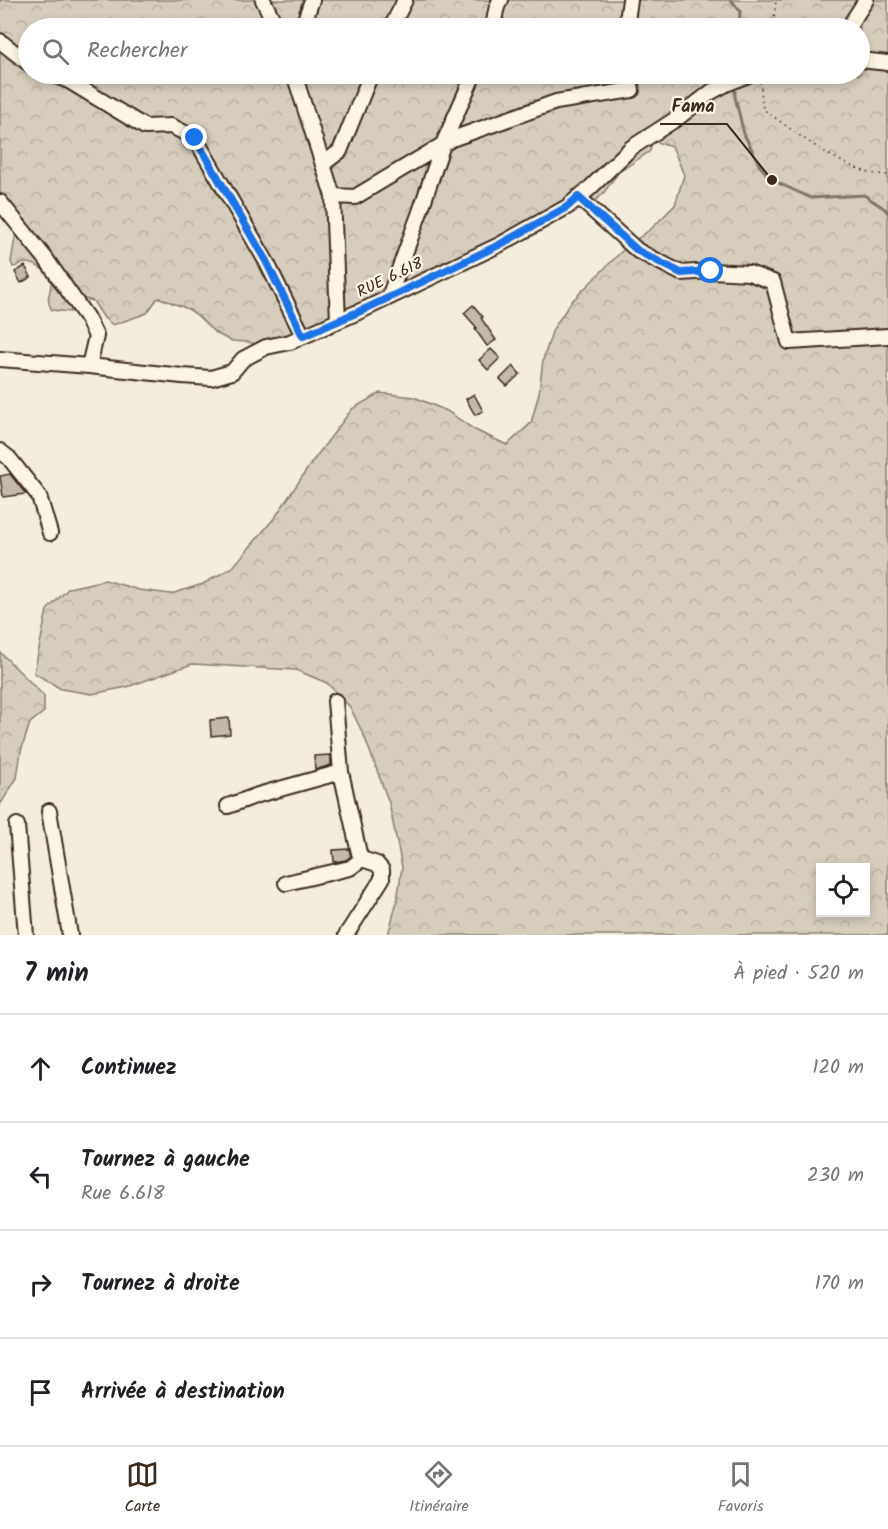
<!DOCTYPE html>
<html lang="fr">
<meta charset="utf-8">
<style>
:root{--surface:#fff;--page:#f2f2f2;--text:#202124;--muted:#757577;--line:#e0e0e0;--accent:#3b2a1e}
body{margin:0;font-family:Kalam,sans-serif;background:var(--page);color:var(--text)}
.controls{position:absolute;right:18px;bottom:18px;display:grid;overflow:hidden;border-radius:0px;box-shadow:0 3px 9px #0003}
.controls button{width:54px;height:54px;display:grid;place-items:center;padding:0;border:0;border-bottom:2px solid var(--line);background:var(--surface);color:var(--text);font:30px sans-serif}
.stop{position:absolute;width:18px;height:18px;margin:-14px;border:4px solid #1a73e8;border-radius:50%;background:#fff}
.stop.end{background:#1a73e8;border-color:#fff;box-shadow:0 2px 6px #0008}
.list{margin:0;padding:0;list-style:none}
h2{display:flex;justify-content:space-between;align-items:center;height:78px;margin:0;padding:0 24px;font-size:26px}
h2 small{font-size:20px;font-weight:400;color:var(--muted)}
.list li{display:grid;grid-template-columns:39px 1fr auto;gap:18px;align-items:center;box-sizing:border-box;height:108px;padding:0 24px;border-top:2px solid var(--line)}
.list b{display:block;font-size:22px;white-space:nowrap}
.list p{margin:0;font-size:20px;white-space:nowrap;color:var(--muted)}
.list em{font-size:20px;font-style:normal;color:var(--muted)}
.icon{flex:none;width:33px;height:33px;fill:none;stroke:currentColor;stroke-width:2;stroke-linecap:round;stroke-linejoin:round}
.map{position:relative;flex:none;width:888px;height:935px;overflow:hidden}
.search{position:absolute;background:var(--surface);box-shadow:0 3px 9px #0003;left:18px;right:18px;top:18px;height:66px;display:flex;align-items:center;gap:15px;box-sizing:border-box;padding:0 21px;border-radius:33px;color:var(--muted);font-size:22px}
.sheet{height:510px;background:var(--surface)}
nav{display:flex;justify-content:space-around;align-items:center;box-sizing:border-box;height:84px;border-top:2px solid var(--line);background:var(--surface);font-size:16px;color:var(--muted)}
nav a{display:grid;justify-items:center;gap:3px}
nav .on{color:var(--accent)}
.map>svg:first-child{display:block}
.forest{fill:url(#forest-crowns);stroke:#887c6e;stroke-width:1.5;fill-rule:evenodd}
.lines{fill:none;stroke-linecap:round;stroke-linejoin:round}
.stream{stroke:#817466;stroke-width:3}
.building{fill:#c3b9aa;stroke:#3b2a1e;stroke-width:1.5}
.minor-casing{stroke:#3b2a1e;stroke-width:18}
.path{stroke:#3b2a1e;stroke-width:1.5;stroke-dasharray:1.5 4.5;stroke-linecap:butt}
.minor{stroke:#fcf5e5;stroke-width:14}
.route{stroke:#1a73e8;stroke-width:8}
.labels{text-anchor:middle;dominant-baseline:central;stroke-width:4.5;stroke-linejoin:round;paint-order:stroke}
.street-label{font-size:16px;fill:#3b2a1e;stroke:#fcf5e5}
.leader{fill:none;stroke:#3b2a1e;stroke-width:2}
.callout-dot{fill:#3b2a1e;stroke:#fcf5e5;stroke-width:2}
.callout-label{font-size:18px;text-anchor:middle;font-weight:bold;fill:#3b2a1e;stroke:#fcf5e5;stroke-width:4.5;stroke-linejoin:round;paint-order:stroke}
</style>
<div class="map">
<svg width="888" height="935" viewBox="0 0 888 935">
<defs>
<pattern id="forest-crowns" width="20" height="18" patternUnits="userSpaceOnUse" patternTransform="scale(1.5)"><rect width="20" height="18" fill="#d6cdbd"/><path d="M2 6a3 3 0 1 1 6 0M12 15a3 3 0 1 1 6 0" fill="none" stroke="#b9b0a2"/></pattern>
</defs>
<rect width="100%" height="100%" fill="#f4eddd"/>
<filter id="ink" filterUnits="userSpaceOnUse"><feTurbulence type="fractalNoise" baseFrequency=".0167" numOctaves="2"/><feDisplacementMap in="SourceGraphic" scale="12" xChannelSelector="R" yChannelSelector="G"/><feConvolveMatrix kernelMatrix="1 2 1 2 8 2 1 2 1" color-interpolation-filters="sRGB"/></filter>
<g filter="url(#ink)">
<!-- forest -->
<path class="forest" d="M0 0H888V935H388L397 901 402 867 389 803 365 738 350 707 327 683 296 670 192 664 127 687 92 694 61 689 34 673 47 610 69 588 105 580 139 590 171 594 203 584 233 567 276 516 312 462 352 409 380 393 414 397 447 411 475 430 507 445 531 423 539 393 543 360 553 329 571 302 625 248 652 228 675 205 684 175 672 146 652 141 650 151 618 173 602 195 591 204 541 228 510 248 482 255 294 335 259 345 248 342 231 341 225 338 214 332 198 316 188 309 160 298 157 299 147 313 113 325 104 318 93 301 85 299C78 302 76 308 70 312L52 310C44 298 52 292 51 282 49 271 32 260 21 264 18 265 16 267 13 267L11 262 17 226 3 203 0 195ZM28 28H860V74H28ZM820 868H866V912H820Z
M0 652 44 696V712L30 723 21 751 17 778 0 805Z"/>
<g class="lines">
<!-- stream -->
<path class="stream" d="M731 0 740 11 739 28
M735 83V97L744 134 760 166 772 180 811 198 864 195 885 209 888 213"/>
</g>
<!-- building -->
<path class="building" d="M25 266 31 277 21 283 15 272Z
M473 305 483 317 481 318 496 340 487 346 475 329 477 328 464 313Z
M491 349 500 358 488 370 479 360Z
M513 366 520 374 507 386 500 379Z
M474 394 483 411 475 415 466 399Z
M10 474 26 494 3 497 0 476Z
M229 718 230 734 211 736 210 720Z
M331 755V765L315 770 314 756Z
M349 849 351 856 346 860 334 862 333 850Z"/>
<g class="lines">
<!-- minor casing -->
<g class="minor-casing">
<path id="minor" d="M263 0 277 28
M302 28 312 0
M391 28 405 0
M492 28C496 20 494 7 501 0
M626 28 630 0
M848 28 866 0
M0 41 28 63
M860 60 888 63
M51 74 69 81 145 127 171 126 195 138 266 261 303 336
M294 74 333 196 338 321
M323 164 340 151 371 74
M333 196 355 197 452 139 556 102 632 90 629 74
M578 197 638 251 681 273 711 271 749 273 773 282 789 342 888 336
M0 202 46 259 87 318 96 336 89 366
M389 297 420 212 443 144 474 74
M0 359 89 366 182 376 211 378 232 372 243 359 266 347 290 342 365 309 499 245 567 207 590 188 631 148 679 117 711 92 726 84 751 74
M0 451 9 458 39 496 50 533
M335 701 341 772 359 853 362 859 377 864 382 870V879L346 935
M228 806 258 795 341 772
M49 811 70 935
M17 825 26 935
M286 883 350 868 362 859"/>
</g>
<!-- path -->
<path class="path" d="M773 28 776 0
M760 82 763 109C795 132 827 158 864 171 872 174 880 174 888 175"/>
<!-- minor -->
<use href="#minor" class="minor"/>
</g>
</g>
<g class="lines" filter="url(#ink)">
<!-- route -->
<path class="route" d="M195 138 266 261 303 336 365 309 499 245 567 207 578 197 638 251 681 273 711 271"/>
</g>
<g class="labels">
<!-- street labels -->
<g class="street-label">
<text transform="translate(390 278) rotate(-26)">RUE 6.618</text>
</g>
</g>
<!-- callouts -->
<path class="leader" d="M772 180L727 124H660"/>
<circle class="callout-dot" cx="772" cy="180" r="6"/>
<g class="callout-label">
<text x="693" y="112">Fama</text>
</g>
</svg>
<div class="controls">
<button><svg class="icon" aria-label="locate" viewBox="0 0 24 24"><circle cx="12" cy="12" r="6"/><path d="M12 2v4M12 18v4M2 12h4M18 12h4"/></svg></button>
</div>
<div class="stop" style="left:711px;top:271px"></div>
<div class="stop end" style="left:195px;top:138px"></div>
<div class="search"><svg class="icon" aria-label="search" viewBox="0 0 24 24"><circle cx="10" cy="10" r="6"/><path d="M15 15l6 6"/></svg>Rechercher</div>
</div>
<section class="sheet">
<h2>7 min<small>À pied · 520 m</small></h2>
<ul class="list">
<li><svg class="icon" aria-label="ahead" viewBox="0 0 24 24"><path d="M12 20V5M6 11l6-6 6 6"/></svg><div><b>Continuez</b></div><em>120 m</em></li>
<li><svg class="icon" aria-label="left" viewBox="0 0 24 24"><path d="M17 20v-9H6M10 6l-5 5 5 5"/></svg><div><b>Tournez à gauche</b><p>Rue 6.618</p></div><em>230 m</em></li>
<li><svg class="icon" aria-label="right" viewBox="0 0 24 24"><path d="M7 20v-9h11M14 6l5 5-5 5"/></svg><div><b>Tournez à droite</b></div><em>170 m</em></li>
<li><svg class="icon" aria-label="arrive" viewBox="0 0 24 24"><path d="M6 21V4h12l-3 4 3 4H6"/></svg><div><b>Arrivée à destination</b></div></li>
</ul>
</section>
<nav>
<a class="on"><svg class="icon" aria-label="map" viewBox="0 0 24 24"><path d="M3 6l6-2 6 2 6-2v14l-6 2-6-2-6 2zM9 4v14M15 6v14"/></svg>Carte</a>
<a><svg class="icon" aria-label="directions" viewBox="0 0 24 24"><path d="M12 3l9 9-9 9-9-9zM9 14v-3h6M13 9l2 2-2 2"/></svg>Itinéraire</a>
<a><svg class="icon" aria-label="saved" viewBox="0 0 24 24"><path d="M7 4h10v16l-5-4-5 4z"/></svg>Favoris</a>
</nav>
